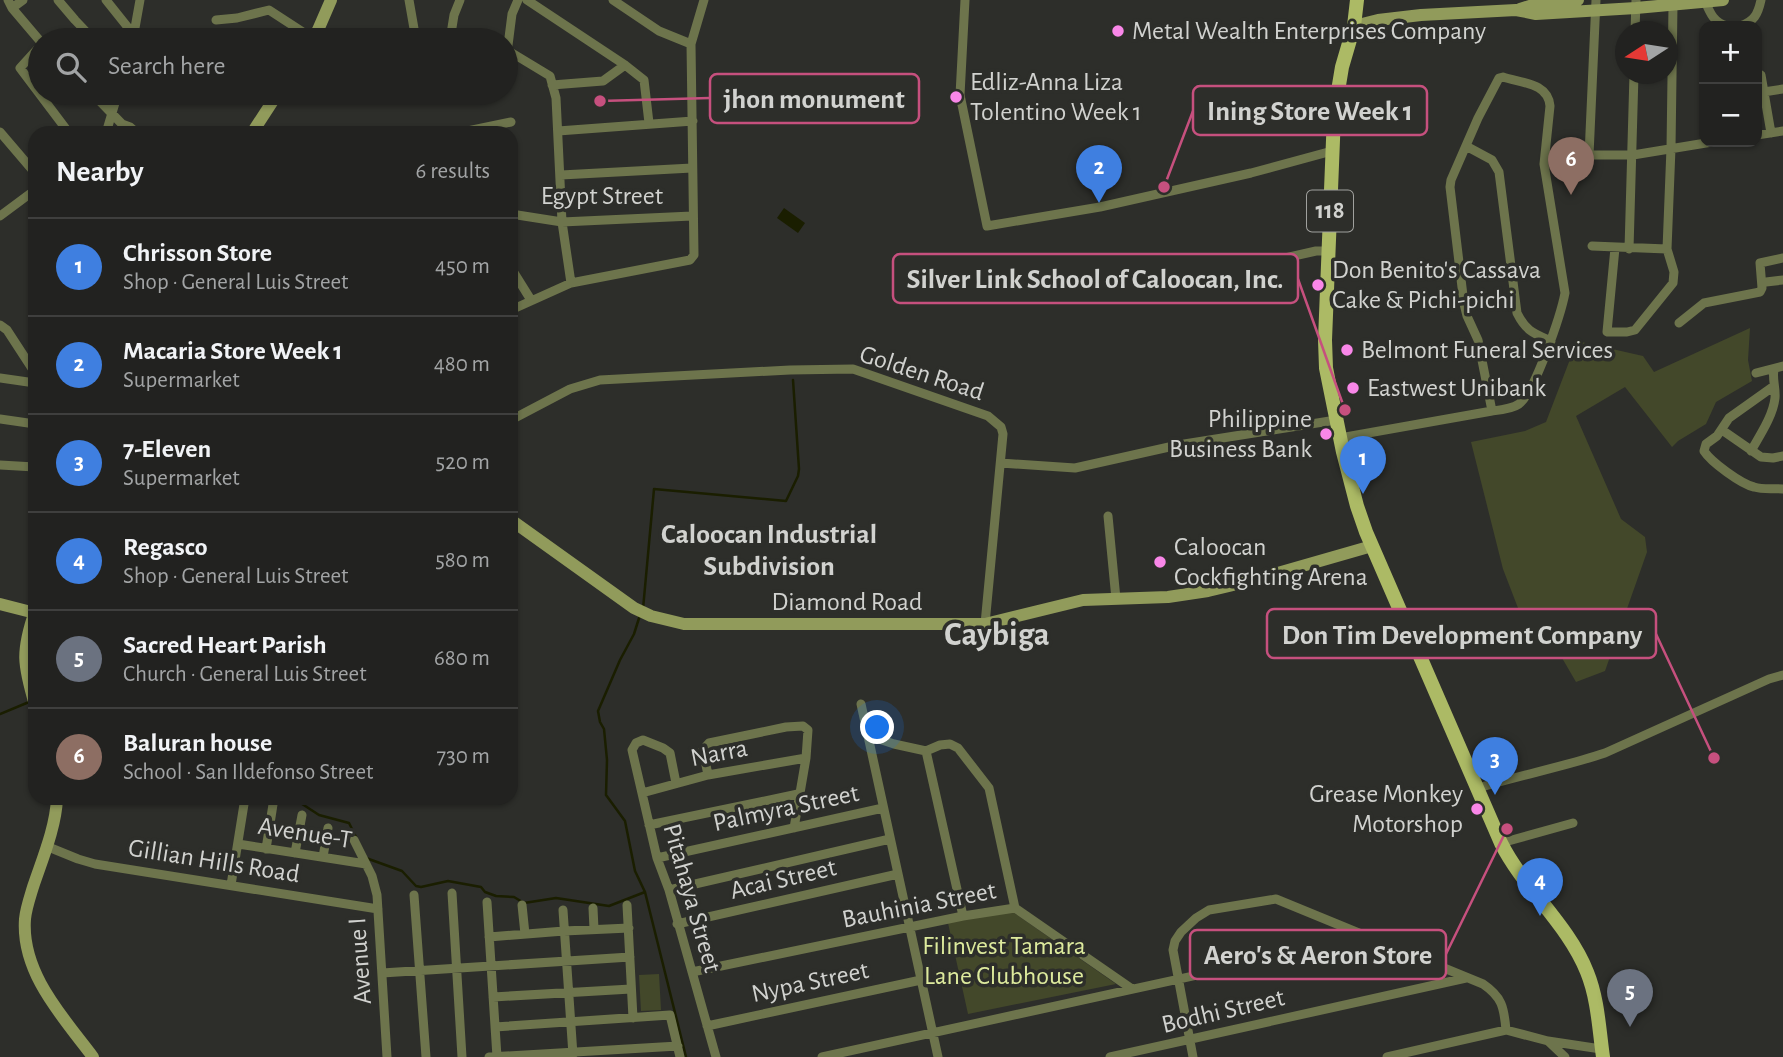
<!DOCTYPE html>
<meta charset="utf-8">
<style>
:root{--surface:#222220;--page:#2a2a29;--text:#f1f3f6;--muted:#a2a4a5;--line:#3f3f3e;--accent:#2563eb}
body{margin:0;font-family:"Alegreya Sans",sans-serif;background:var(--page);color:var(--text)}
.controls{position:absolute;right:21px;top:21px;display:grid;overflow:hidden;border-radius:14px;box-shadow:0 2px 5px #0004}
.controls button{width:63px;height:63px;display:grid;place-items:center;padding:0;border:0;border-bottom:2px solid var(--line);background:var(--surface);color:var(--text);font:35px sans-serif}
.compass{position:absolute;left:1615px;top:21px;width:63px;height:63px;border-radius:50%;background:var(--surface);box-shadow:0 2px 5px #0004;rotate:258deg}
.you{position:absolute;left:878px;top:728px;width:24px;height:24px;margin:-18px;border:5px solid #fff;border-radius:50%;background:#1a73e8;box-shadow:0 0 0 10px #1a73e833}
.badge{display:grid;place-items:center;width:46px;height:46px;border-radius:50%;background:var(--accent);color:#fff;font-size:23px;font-weight:700}
.pin{position:absolute;translate:-50% -58px;filter:drop-shadow(0 2px 4px #0008)}
.pin::after{content:'';position:absolute;top:37px;width:24px;height:21px;background:inherit;clip-path:polygon(0 0,100% 0,50% 100%)}
.list{margin:0;padding:0;list-style:none}
h2{display:flex;justify-content:space-between;align-items:center;height:91px;margin:0;padding:0 28px;font-size:30px}
h2 small{font-size:23px;font-weight:400;color:var(--muted)}
.list li{display:grid;grid-template-columns:46px 1fr auto;gap:21px;align-items:center;box-sizing:border-box;height:98px;padding:0 28px;border-top:2px solid var(--line)}
.list b{display:block;font-size:26px;white-space:nowrap}
.list p{margin:0;font-size:23px;white-space:nowrap;color:var(--muted)}
.list em{font-size:23px;font-style:normal;color:var(--muted)}
.icon{flex:none;width:38px;height:38px;fill:none;stroke:currentColor;stroke-width:2;stroke-linecap:round;stroke-linejoin:round}
.map{position:relative;flex:none;width:1783px;height:1057px;overflow:hidden}
.search{position:absolute;background:var(--surface);box-shadow:0 2px 5px #0004;left:28px;top:28px;width:490px;height:77px;display:flex;align-items:center;gap:18px;box-sizing:border-box;padding:0 24px;border-radius:38px;color:var(--muted);font-size:26px}
.panel{position:absolute;background:var(--surface);box-shadow:0 2px 5px #0004;left:28px;top:126px;width:490px;height:679px;border-radius:21px}
.map>svg:first-child{display:block}
.green{fill:#43482a}
.water{fill:#1a1e00}
.lines{fill:none;stroke-linecap:round;stroke-linejoin:round}
.stream{stroke:#1a1e00;stroke-width:2.5}
.street{stroke:#6d744c;stroke-width:9}
.secondary{stroke:#919b5b;stroke-width:12}
.primary{stroke:#acba65;stroke-width:14}
.poi-dot{fill:#f987e8;stroke:#2d2e2a;stroke-width:2.5}
.labels{text-anchor:middle;dominant-baseline:central;stroke-width:7;stroke-linejoin:round;paint-order:stroke}
.shield{fill:#2d2e2a;stroke:#a0a19e;stroke-width:2}
.shield-label{font-size:24px;font-weight:bold;fill:#d1d2cf}
.poi-label{font-size:26px;fill:#d1d2cf;stroke:#2d2e2a;text-anchor:start}
.street-label{font-size:26px;fill:#d1d2cf;stroke:#2d2e2a}
.park-label{font-size:26px;fill:#ddea9d;stroke:#2d2e2a}
.neighbourhood-label{font-size:28px;font-weight:bold;fill:#d1d2cf;stroke:#2d2e2a}
.district-label{font-size:33px;font-weight:bold;fill:#d1d2cf;stroke:#2d2e2a}
.leader{fill:none;stroke:#c6507e;stroke-width:2.5}
.callout-dot{fill:#c6507e;stroke:#2d2e2a;stroke-width:2.5}
.callout{fill:#2d2e2a;stroke:#c6507e;stroke-width:2.5}
.callout-label{font-size:28px;text-anchor:middle;font-weight:bold;fill:#d1d2cf}
</style>
<div class="map">
<svg width="1783" height="1057" viewBox="0 0 1783 1057">
<rect width="100%" height="100%" fill="#2d2e2a"/>
<!-- green -->
<path class="green" d="M1750 328 1748 360 1752 381 1716 402 1706 424 1678 441 1672 447 1625 387 1576 416 1621 519 1645 537 1647 552 1605 671 1576 682 1551 639 1533 647 1503 569 1471 442 1525 431 1546 422 1577 341 1643 356 1654 372Z
M1010 910 1116 984 968 1014 948 923Z
M659 974 661 1010 641 1011 639 975Z"/>
<!-- water -->
<path class="water" d="M784 208 805 223 798 233 777 218Z"/>
<g class="lines">
<!-- stream -->
<path class="stream" d="M643 609 654 489 786 501 798 476 799 469 793 380
M640 615 634 634 620 660 598 711 600 722 604 729 607 760 606 795 625 821 635 871 645 892 686 1057
M0 714 29 702
M293 798 319 815 349 823 356 837
M366 858 402 871 416 886 421 887 448 881 481 887 485 892 496 896 514 897 524 903 556 898 609 906 645 892"/>
<!-- street -->
<path class="street" d="M8 0 12 8 40 41
M58 0 75 20 94 40
M106 0 134 35
M409 0 416 40
M527 0 625 65 644 80 649 123
M613 0 659 31 691 44
M965 0 960 95 987 226 1100 207 1251 173 1332 151
M1705 1C1710 13 1714 23 1727 26
M12 8 23 0
M216 20 237 18 269 10 312 38
M1740 26C1754 22 1758 14 1761 0
M1635 32 1636 0
M133 39 140 0
M450 40 454 15 460 0
M40 46 20 68 69 133
M507 50 550 76 556 98 562 222 571 283
M506 61 512 14 518 0
M1757 73 1761 75 1771 133
M552 85 603 81 625 65
M92 93 122 124 126 133
M1757 93 1783 89
M442 100 475 95 479 93
M122 124 130 127 137 133
M558 131 693 121
M0 132 35 173
M106 133 118 93
M458 133 511 122
M1757 135 1783 131
M1466 146 1492 160 1499 172 1517 313C1526 331 1533 333 1551 341
M1569 155H1633L1712 142
M1589 155 1596 0
M561 175 692 168
M511 214 562 222 692 216
M0 216 35 190
M1592 246 1667 249
M1615 248 1607 332H1627L1635 330 1673 283 1674 272 1667 249 1671 148 1673 5
M1629 249 1634 74
M511 268 531 300
M1766 282 1783 280
M1160 286 1316 251H1328
M511 310 571 283 690 260 694 255 691 44 704 0
M1679 323 1704 303 1760 292 1762 288 1760 263 1783 258
M0 325 7 330 35 373
M1756 373 1783 366
M0 378 35 383
M1774 386 1729 418 1717 436 1706 444 1704 451C1711 462 1741 484 1754 487 1764 490 1774 488 1783 489
M0 419 35 424
M511 420 570 389 600 380 790 370 853 369 988 416 1001 427 1003 434 985 624
M1722 430 1761 457 1773 458 1783 456
M1340 438 1492 411C1501 410 1512 409 1519 404 1535 392 1561 314 1565 293L1544 164 1550 106C1548 83 1522 83 1503 77L1499 78 1478 118 1451 180 1450 187 1464 304 1467 316 1478 340 1492 411
M1751 451C1760 435 1773 416 1775 398 1776 388 1772 379 1774 370
M1001 463 1075 468 1178 445 1336 420
M0 465 35 467
M1108 516 1116 599
M861 704 938 1057
M867 735 894 744 926 751 940 745 950 744 958 748 989 788 1015 908
M926 751 963 916
M708 775 703 750 709 743 786 727 803 726 808 730 806 758 794 828
M676 783 670 753 663 748 643 740 636 743 632 750 657 858 669 890 716 1057
M1478 788C1520 775 1563 767 1605 753L1769 679 1783 675
M642 793 708 775 806 758
M649 825 798 794
M354 840 372 876 377 895 387 1057
M1501 843 1573 823
M238 844 366 864
M46 846 78 859 95 864 378 909
M266 849 274 798
M295 853 302 815
M323 857 328 828
M657 858 883 808
M231 885 245 798
M669 890 890 839
M452 893 462 1057
M414 895 426 1057
M487 902 497 1057
M522 905 525 934
M627 905 633 1018
M593 908 594 929
M563 910 573 1055
M677 924 898 874
M489 937 564 931 629 928
M692 972 963 916 1015 908 1132 989
M382 973 630 957
M493 997 631 989
M707 1026 921 980
M495 1027 670 1015 680 1057
M1548 1041 1565 1057
M489 1057 678 1046
M822 1057 1367 938
M1110 1057 1466 978
M1193 1057 1173 950 1175 941 1181 932 1196 918 1209 910 1276 899 1483 984C1502 997 1504 1007 1506 1030
M1387 1057 1506 1030 1548 1041 1601 1049"/>
<!-- secondary -->
<path class="secondary" d="M1520 9 1536 4 1578 0
M1354 26 1378 20 1421 15 1516 10 1536 14 1636 8 1723 0
M311 40 318 30 331 0
M252 133 278 93
M511 520 634 608 651 616 684 624H985L1083 600 1168 597 1208 591 1250 581 1372 546
M0 604 35 613
M35 611C21 652 23 664 35 705
M57 798C56 827 42 860 33 887 30 897 26 908 25 919 21 973 63 1017 93 1057"/>
<!-- primary -->
<path class="primary" d="M1357 0 1354 26 1342 67 1334 115 1325 340 1326 368 1343 452 1357 506 1366 532 1501 843C1524 889 1568 924 1587 972 1598 999 1599 1029 1603 1057"/>
</g>
<!-- markers -->
<g class="poi-dot">
<circle cx="1118" cy="31" r="7"/>
<circle cx="956" cy="97" r="7"/>
<circle cx="1318" cy="285" r="7"/>
<circle cx="1347" cy="350" r="7"/>
<circle cx="1353" cy="388" r="7"/>
<circle cx="1326" cy="434" r="7"/>
<circle cx="1160" cy="562" r="7"/>
<circle cx="1477" cy="809" r="7"/>
</g>
<g class="labels">
<!-- shield labels -->
<rect class="shield" x="1307" y="190.5" width="46" height="41" rx="5"/>
<g class="shield-label">
<text x="1330" y="211">118</text>
</g>
<!-- poi labels -->
<g class="poi-label">
<text x="1132" y="31">Metal Wealth Enterprises Company</text>
<text x="970" y="82">Edliz-Anna Liza<tspan x="970" dy="30">Tolentino Week 1</tspan></text>
<text x="1332" y="270">Don Benito's Cassava<tspan x="1332" dy="30">Cake &amp; Pichi-pichi</tspan></text>
<text x="1361" y="350">Belmont Funeral Services</text>
<text x="1367" y="388">Eastwest Unibank</text>
<text x="1312" y="419" text-anchor="end">Philippine<tspan x="1312" dy="30">Business Bank</tspan></text>
<text x="1174" y="547">Caloocan<tspan x="1174" dy="30">Cockfighting Arena</tspan></text>
<text x="1463" y="794" text-anchor="end">Grease Monkey<tspan x="1463" dy="30">Motorshop</tspan></text>
</g>
<!-- street labels -->
<g class="street-label">
<text x="602" y="196">Egypt Street</text>
<text transform="translate(922 373) rotate(18)">Golden Road</text>
<text x="847" y="602">Diamond Road</text>
<text transform="translate(719 753) rotate(-11)">Narra</text>
<text transform="translate(786 808) rotate(-12)">Palmyra Street</text>
<text transform="translate(305 833) rotate(9)">Avenue-T</text>
<text transform="translate(214 861) rotate(9)">Gillian Hills Road</text>
<text transform="translate(783 879) rotate(-13)">Acai Street</text>
<text transform="translate(692 898) rotate(74)">Pitahaya Street</text>
<text transform="translate(919 905) rotate(-11)">Bauhinia Street</text>
<text transform="translate(360 961) rotate(-94)">Avenue I</text>
<text transform="translate(810 982) rotate(-12)">Nypa Street</text>
<text transform="translate(1223 1011) rotate(-13)">Bodhi Street</text>
</g>
<!-- park labels -->
<g class="park-label">
<text x="1004" y="946">Filinvest Tamara<tspan x="1004" dy="30">Lane Clubhouse</tspan></text>
</g>
<!-- neighbourhood labels -->
<g class="neighbourhood-label">
<text x="769" y="535">Caloocan Industrial<tspan x="769" dy="32">Subdivision</tspan></text>
</g>
<!-- district labels -->
<g class="district-label">
<text x="997" y="635">Caybiga</text>
</g>
</g>
<!-- callouts -->
<path class="leader" d="M600 101L710 98M1164 187L1193 111M1345 410L1298 279M1714 758L1656 634M1507 829L1446 954"/>
<g class="callout-dot">
<circle cx="600" cy="101" r="7"/>
<circle cx="1164" cy="187" r="7"/>
<circle cx="1345" cy="410" r="7"/>
<circle cx="1714" cy="758" r="7"/>
<circle cx="1507" cy="829" r="7"/>
</g>
<g class="callout">
<rect x="710" y="74" width="209" height="49" rx="7"/>
<rect x="1193" y="86" width="234" height="49" rx="7"/>
<rect x="893" y="254" width="405" height="49" rx="7"/>
<rect x="1267" y="609" width="389" height="49" rx="7"/>
<rect x="1190" y="930" width="256" height="49" rx="7"/>
</g>
<g class="callout-label">
<text x="814" y="108">jhon monument</text>
<text x="1310" y="120">Ining Store Week 1</text>
<text x="1095" y="288">Silver Link School of Caloocan, Inc.</text>
<text x="1462" y="644">Don Tim Development Company</text>
<text x="1318" y="964">Aero's &amp; Aeron Store</text>
</g>
</svg>
<div class="controls">
<button>+</button>
<button>−</button>
</div>
<svg class="compass" viewBox="-18 -18 36 36"><path d="M0-13l5 13h-10z" fill="#e53935"/><path d="M0 13l5-13h-10z" fill="#a2a4a5"/></svg>
<div class="you"></div>
<div class="pin badge" style="left:1363px;top:494px;background:#3f7fe0">1</div>
<div class="pin badge" style="left:1099px;top:203px;background:#3f7fe0">2</div>
<div class="pin badge" style="left:1495px;top:795px;background:#3f7fe0">3</div>
<div class="pin badge" style="left:1540px;top:916px;background:#3f7fe0">4</div>
<div class="pin badge" style="left:1630px;top:1027px;background:#6b7280">5</div>
<div class="pin badge" style="left:1571px;top:195px;background:#8d6e63">6</div>
<div class="search"><svg class="icon" aria-label="search" viewBox="0 0 24 24"><circle cx="10" cy="10" r="6"/><path d="M15 15l6 6"/></svg>Search here</div>
<section class="panel">
<h2>Nearby<small>6 results</small></h2>
<ul class="list">
<li><span class="badge" style="background:#3f7fe0">1</span><div><b>Chrisson Store</b><p>Shop · General Luis Street</p></div><em>450 m</em></li>
<li><span class="badge" style="background:#3f7fe0">2</span><div><b>Macaria Store Week 1</b><p>Supermarket</p></div><em>480 m</em></li>
<li><span class="badge" style="background:#3f7fe0">3</span><div><b>7-Eleven</b><p>Supermarket</p></div><em>520 m</em></li>
<li><span class="badge" style="background:#3f7fe0">4</span><div><b>Regasco</b><p>Shop · General Luis Street</p></div><em>580 m</em></li>
<li><span class="badge" style="background:#6b7280">5</span><div><b>Sacred Heart Parish</b><p>Church · General Luis Street</p></div><em>680 m</em></li>
<li><span class="badge" style="background:#8d6e63">6</span><div><b>Baluran house</b><p>School · San Ildefonso Street</p></div><em>730 m</em></li>
</ul>
</section>
</div>
